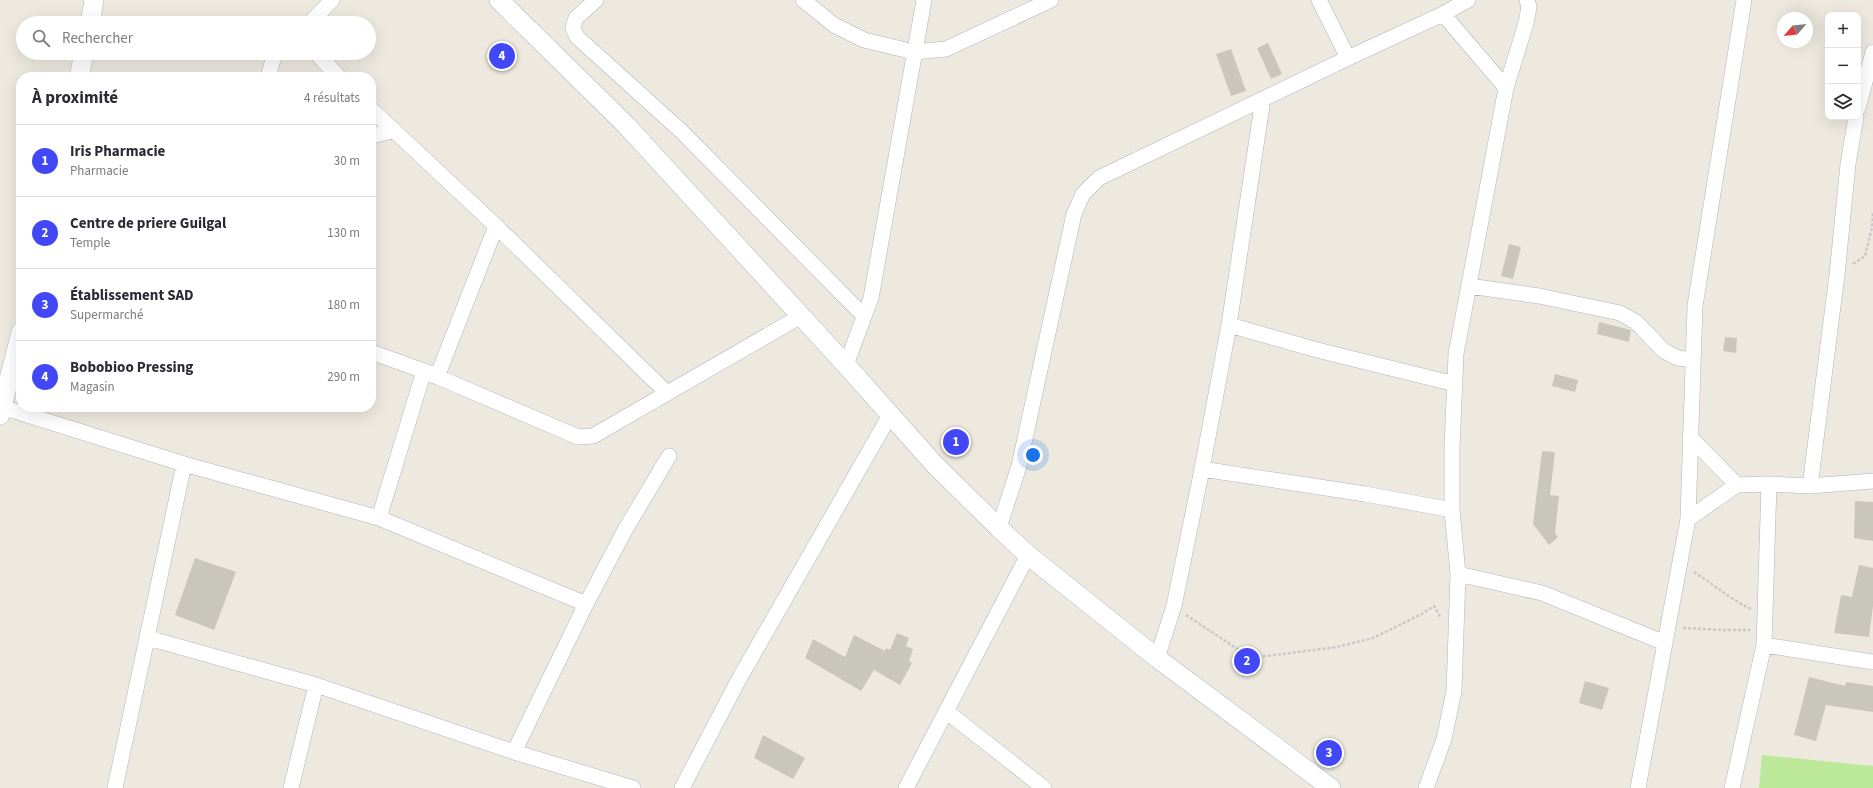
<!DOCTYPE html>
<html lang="fr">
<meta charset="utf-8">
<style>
:root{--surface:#fff;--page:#f2f2f3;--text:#2b2b33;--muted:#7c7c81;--line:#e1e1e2;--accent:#4348f6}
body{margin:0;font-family:"Source Sans 3",sans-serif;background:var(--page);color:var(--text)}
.controls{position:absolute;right:12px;top:12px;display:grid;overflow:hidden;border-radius:8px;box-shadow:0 4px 16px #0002}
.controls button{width:36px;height:36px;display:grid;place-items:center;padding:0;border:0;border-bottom:1px solid var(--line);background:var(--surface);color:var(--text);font:20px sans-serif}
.compass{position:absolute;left:1777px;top:12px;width:36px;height:36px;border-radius:50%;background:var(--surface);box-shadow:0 4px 16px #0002;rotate:242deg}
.you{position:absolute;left:1033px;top:455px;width:14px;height:14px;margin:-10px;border:3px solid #fff;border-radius:50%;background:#1a73e8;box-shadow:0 0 0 6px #1a73e833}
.badge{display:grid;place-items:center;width:26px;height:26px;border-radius:50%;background:var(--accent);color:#fff;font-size:13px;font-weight:700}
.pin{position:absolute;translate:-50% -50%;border:2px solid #fff;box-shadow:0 1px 4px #0006}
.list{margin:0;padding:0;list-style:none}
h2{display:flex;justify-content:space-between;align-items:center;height:52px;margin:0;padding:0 16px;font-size:17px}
h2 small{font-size:13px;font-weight:400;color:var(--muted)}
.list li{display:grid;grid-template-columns:26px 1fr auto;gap:12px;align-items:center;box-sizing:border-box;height:72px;padding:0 16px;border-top:1px solid var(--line)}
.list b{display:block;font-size:15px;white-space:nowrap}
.list p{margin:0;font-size:13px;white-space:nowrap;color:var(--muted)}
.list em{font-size:13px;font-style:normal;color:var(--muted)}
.icon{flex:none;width:22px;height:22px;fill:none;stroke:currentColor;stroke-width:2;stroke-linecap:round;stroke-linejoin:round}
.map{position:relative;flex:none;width:1873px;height:788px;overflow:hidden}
.search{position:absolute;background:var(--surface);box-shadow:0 4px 16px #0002;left:16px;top:16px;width:360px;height:44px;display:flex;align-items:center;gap:10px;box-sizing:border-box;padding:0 14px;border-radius:22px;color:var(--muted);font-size:15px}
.panel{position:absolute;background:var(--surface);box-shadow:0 4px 16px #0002;left:16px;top:72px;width:360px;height:340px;border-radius:16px}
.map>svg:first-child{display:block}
.pitch{fill:#bbe999}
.building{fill:#c9c7bd}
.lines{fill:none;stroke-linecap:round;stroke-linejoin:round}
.minor-casing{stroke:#b2b3bf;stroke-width:16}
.tertiary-casing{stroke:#b2b3bf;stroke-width:20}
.path{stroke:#c8c8c8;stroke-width:2.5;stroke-dasharray:3 2;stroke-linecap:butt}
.minor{stroke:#fff;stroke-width:15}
.tertiary{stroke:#fff;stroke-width:19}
</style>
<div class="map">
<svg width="1873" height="788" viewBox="0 0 1873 788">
<rect width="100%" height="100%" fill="#ede9df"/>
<!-- pitch -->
<path class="pitch" d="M1762 755 1873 766V788H1759Z"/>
<!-- building -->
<path class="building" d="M1268 43 1282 74 1271 79 1257 48Z
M1231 49 1246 91 1231 96 1216 54Z
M1509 244 1521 247 1513 279 1501 276Z
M1599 322 1631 330 1629 342 1597 334Z
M1725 337 1737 338 1736 353 1723 351Z
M1555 374 1578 380 1575 392 1552 386Z
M1542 451 1555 452 1550 495 1559 496 1555 533 1558 537 1549 545 1533 524Z
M1855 501 1873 502V541L1854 538Z
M195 558 236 572 214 630 175 615Z
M1859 565 1873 568V606L1869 637 1834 633 1841 595 1852 597Z
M897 633 909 638 906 646 913 649 909 661 912 663 900 685 874 670 861 691 805 658 813 639 845 657 854 635 885 651 886 648 890 650Z
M1809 677 1845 686 1846 682 1873 686V712L1826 705 1816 741 1794 735Z
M1585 681 1609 688 1602 710 1579 703Z
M763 735 805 758 793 779 754 758Z"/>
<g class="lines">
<!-- minor casing -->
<g class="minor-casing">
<path id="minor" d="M596 0 576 18 573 28 577 37 680 130 864 316
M803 0 834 25 864 40 914 52 946 49 1051 0
M1319 0 1348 58
M1443 14 1506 88
M310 23 332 0
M316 53 339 77
M268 77 275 53
M1858 108 1873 52
M371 109 496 226 667 393
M371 136 393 131
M1469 286 1539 296 1620 313 1636 322 1664 351 1678 358 1693 360
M1229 325 1321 351 1455 384
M371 352 424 371 578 437 593 436 801 316
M846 365 871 298 924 0
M437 377 496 226
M2 407 184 464 379 518 586 604
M1690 437 1737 485
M1202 469 1365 494 1452 510
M1810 486 1837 275 1848 164 1856 117
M379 518 424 371
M1688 519 1737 485 1769 484 1810 486 1873 481
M999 528 1019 466 1074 214 1083 194 1099 178 1348 58 1443 14 1468 0
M1458 574 1542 593 1665 643
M148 638 316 685 514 752 633 788
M1764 645 1873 662
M1157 658 1174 606 1202 469 1229 325 1263 99
M946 711 1044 788
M514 752 586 604 625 530 669 456
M115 788 184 464
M291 788 316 685
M682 788 739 679 890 415
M906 788 1028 555
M1426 788 1444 739 1454 691 1458 574 1452 510V448L1456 354 1506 88 1526 23 1529 7 1527 0
M1638 788 1688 519 1695 306 1744 0
M1732 788 1764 645 1769 484"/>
</g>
<!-- tertiary casing -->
<g class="tertiary-casing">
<path id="tertiary" d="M499 0 626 125 846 365 935 465 999 528 1028 555 1157 658 1331 788
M90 23 94 0
M79 77 84 53
M0 415 21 332"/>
</g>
<!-- path -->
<path class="path" d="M1853 264 1865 256 1872 227 1873 212
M1694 572C1713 584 1730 599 1751 609
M1186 615 1251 658 1337 647 1373 638 1422 614 1434 606 1441 618
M1683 628 1724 630H1750"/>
<!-- minor -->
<use href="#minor" class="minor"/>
<!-- tertiary -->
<use href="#tertiary" class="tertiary"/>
</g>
</svg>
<div class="controls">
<button>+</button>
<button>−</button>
<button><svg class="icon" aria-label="layers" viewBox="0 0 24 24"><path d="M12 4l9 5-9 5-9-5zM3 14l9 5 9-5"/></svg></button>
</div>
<svg class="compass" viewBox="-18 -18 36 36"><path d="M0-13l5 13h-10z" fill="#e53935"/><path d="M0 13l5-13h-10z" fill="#7c7c81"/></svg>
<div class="you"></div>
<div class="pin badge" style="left:956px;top:442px">1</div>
<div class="pin badge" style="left:1247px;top:661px">2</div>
<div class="pin badge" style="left:1329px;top:753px">3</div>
<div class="pin badge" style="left:502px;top:56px">4</div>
<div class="search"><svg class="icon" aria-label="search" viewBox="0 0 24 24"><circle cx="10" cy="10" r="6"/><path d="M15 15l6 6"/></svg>Rechercher</div>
<section class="panel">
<h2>À proximité<small>4 résultats</small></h2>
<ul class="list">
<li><span class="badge">1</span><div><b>Iris Pharmacie</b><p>Pharmacie</p></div><em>30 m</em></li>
<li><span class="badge">2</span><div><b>Centre de priere Guilgal</b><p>Temple</p></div><em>130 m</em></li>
<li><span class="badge">3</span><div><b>Établissement SAD</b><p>Supermarché</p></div><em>180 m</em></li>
<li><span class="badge">4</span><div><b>Bobobioo Pressing</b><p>Magasin</p></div><em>290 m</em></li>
</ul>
</section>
</div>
